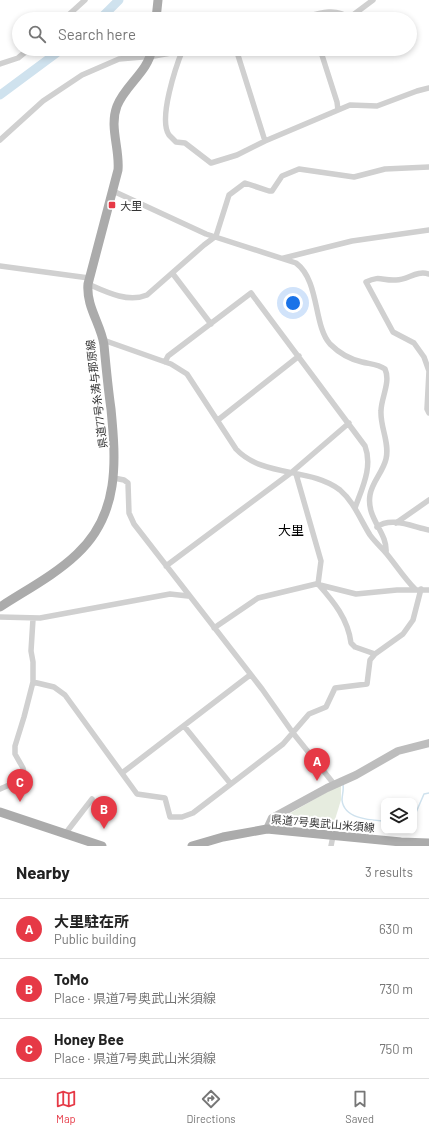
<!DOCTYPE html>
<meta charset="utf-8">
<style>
:root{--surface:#fff;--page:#f2f2f2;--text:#222;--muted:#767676;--line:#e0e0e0;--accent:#e63946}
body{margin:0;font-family:Barlow,"Noto Sans JP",sans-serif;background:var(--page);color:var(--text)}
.controls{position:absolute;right:12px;bottom:12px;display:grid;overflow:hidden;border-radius:8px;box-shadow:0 2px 6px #0003}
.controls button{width:36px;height:36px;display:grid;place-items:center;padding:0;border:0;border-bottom:1px solid var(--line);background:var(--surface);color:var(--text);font:20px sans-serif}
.you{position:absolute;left:293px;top:303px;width:14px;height:14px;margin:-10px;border:3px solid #fff;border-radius:50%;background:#1a73e8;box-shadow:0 0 0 6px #1a73e833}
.badge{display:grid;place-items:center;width:26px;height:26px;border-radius:50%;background:var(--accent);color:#fff;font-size:13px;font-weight:700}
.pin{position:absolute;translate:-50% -33px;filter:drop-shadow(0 1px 2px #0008)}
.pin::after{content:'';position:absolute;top:21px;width:14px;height:12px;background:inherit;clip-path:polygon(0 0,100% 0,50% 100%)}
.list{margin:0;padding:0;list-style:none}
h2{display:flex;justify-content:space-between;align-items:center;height:52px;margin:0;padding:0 16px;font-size:17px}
h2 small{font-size:13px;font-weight:400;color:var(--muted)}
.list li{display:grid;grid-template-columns:26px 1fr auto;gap:12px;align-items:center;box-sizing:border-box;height:60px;padding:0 16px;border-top:1px solid var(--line)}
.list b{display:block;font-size:15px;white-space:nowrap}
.list p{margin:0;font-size:13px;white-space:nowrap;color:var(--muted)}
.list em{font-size:13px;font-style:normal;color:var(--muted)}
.icon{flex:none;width:22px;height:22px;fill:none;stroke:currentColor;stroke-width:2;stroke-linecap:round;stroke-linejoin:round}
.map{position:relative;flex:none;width:429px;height:846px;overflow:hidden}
.search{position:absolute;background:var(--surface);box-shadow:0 2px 6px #0003;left:12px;right:12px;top:12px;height:44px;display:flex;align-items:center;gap:10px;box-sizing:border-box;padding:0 14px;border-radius:22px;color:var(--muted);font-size:15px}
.sheet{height:232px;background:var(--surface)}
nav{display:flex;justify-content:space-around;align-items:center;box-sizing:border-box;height:56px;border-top:1px solid var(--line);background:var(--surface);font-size:11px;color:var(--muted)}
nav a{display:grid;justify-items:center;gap:2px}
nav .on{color:var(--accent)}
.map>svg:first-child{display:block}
.green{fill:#e6ecdf}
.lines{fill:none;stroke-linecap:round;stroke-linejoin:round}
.stream{stroke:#cfe2ee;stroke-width:1.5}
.river{stroke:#cfe2ee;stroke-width:9}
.street{stroke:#d0d0d0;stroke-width:5.5}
.secondary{stroke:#bdbdbd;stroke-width:8}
.primary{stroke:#ababab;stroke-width:9}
.poi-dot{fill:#e63946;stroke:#fff;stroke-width:1.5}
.labels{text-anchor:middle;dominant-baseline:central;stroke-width:4;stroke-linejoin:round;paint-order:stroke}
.poi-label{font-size:11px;fill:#333;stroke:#fff;text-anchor:start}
.street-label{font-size:11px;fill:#333;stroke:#fff}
.quarter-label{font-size:13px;fill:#000;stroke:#fff}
</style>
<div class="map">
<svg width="429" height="846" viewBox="0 0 429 846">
<rect width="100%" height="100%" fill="#fff"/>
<!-- green -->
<path class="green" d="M341 784V800L333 826 280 819Z"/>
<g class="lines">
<!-- stream -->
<path class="stream" d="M343 785C344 790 342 795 342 800 344 819 370 820 384 821
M414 817 424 794 429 793"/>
<!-- river -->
<path class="river" d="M100 19 119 0
M0 95 62 49"/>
<!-- street -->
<path class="street" d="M64 19 85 0
M298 19C314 15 335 6 349 18L373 0
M183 49C176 66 158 119 169 135 171 137 174 140 176 142L185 143 211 163 237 155 265 141 350 105 377 106 417 91 429 88
M236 49 265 141
M320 49 337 102 338 110
M0 64 18 58 29 49
M0 140 43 101 82 75 119 59 154 56 182 51
M113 191 206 234 296 263C320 281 313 325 330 344 339 353 349 359 362 362 370 364 378 364 385 369 391 382 381 398 381 411 380 427 390 443 386 459 383 472 372 482 370 495 366 519 388 532 386 553
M284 258 352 241 429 230
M0 266 89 278
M173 274 211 324
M429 274C416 270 408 280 396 280 382 281 380 275 366 282L393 332 414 343 424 357 429 371 427 409 429 413
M88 284C106 292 128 303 147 295L204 245 216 236 229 195 245 183 269 191H272L282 176 299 169 354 177 385 169 429 167
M103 341H106L171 364 187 374 236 449C263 478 310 467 340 490 354 502 360 519 370 535 375 542 381 547 386 553 396 565 404 578 415 589
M165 362 168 356 251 293 365 446C373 467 362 488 355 508
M218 420 299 356
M296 474 321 561 318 584C334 602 348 619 351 643L355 647 375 654 403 634 413 620 421 589
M114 478 124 480 128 483 129 513 134 524 262 689 293 733 334 784
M396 523 429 500
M377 527C391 516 413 527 429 530
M166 566 292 472 349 423
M0 617 40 618 170 594 188 596
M214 628 258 598 316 584 356 594 397 590H429
M33 682 54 687 65 695 137 794 165 798 170 817H182L193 813 283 744 309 714 326 707 335 688 367 684 370 660 375 654
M184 726 230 783
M122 773 250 675
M0 789 16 782 26 781 23 768 15 754V746L24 717 33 682V662L31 651 33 619
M65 834 92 799
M331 846 333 836"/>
<!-- secondary -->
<path class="secondary" d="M267 829 272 818 327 788 356 775 398 751 429 743"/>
<!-- primary -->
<path class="primary" d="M156 19 158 0
M0 607C26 590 55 575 77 554 120 514 116 461 111 409 108 388 106 367 104 345 101 324 86 307 88 284L118 170C120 149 109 127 117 106 125 85 148 72 152 49
M0 812 102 846
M192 846 223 837 267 829 401 842 429 843"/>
</g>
<!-- markers -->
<rect class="poi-dot" x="108" y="201" width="8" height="8" rx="2"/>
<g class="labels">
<!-- poi labels -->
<g class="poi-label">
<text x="120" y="205">大里</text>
</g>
<!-- street labels -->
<g class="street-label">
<text transform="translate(96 394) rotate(-97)">県道77号糸満与那原線</text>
<text transform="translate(323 823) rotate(5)">県道7号奥武山米須線</text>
</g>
<!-- quarter labels -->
<g class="quarter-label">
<text x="291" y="530">大里</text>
</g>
</g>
</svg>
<div class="controls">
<button><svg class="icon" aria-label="layers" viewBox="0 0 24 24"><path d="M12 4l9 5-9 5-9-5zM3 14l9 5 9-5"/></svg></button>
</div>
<div class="you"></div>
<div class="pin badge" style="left:317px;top:781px">A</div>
<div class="pin badge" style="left:104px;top:829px">B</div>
<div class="pin badge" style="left:20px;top:802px">C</div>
<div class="search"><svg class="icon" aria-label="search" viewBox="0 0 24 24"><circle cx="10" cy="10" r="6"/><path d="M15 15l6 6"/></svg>Search here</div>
</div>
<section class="sheet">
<h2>Nearby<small>3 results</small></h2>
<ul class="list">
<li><span class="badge">A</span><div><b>大里駐在所</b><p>Public building</p></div><em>630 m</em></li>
<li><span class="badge">B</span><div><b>ToMo</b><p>Place · 県道7号奥武山米須線</p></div><em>730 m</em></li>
<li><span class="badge">C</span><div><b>Honey Bee</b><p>Place · 県道7号奥武山米須線</p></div><em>750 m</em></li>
</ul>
</section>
<nav>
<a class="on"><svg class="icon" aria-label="map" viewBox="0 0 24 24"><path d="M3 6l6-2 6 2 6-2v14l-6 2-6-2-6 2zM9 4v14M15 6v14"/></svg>Map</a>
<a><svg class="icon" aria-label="directions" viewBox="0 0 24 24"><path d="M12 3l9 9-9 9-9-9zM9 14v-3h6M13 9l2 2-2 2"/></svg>Directions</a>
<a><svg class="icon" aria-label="saved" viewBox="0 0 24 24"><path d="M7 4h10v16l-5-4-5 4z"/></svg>Saved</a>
</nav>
